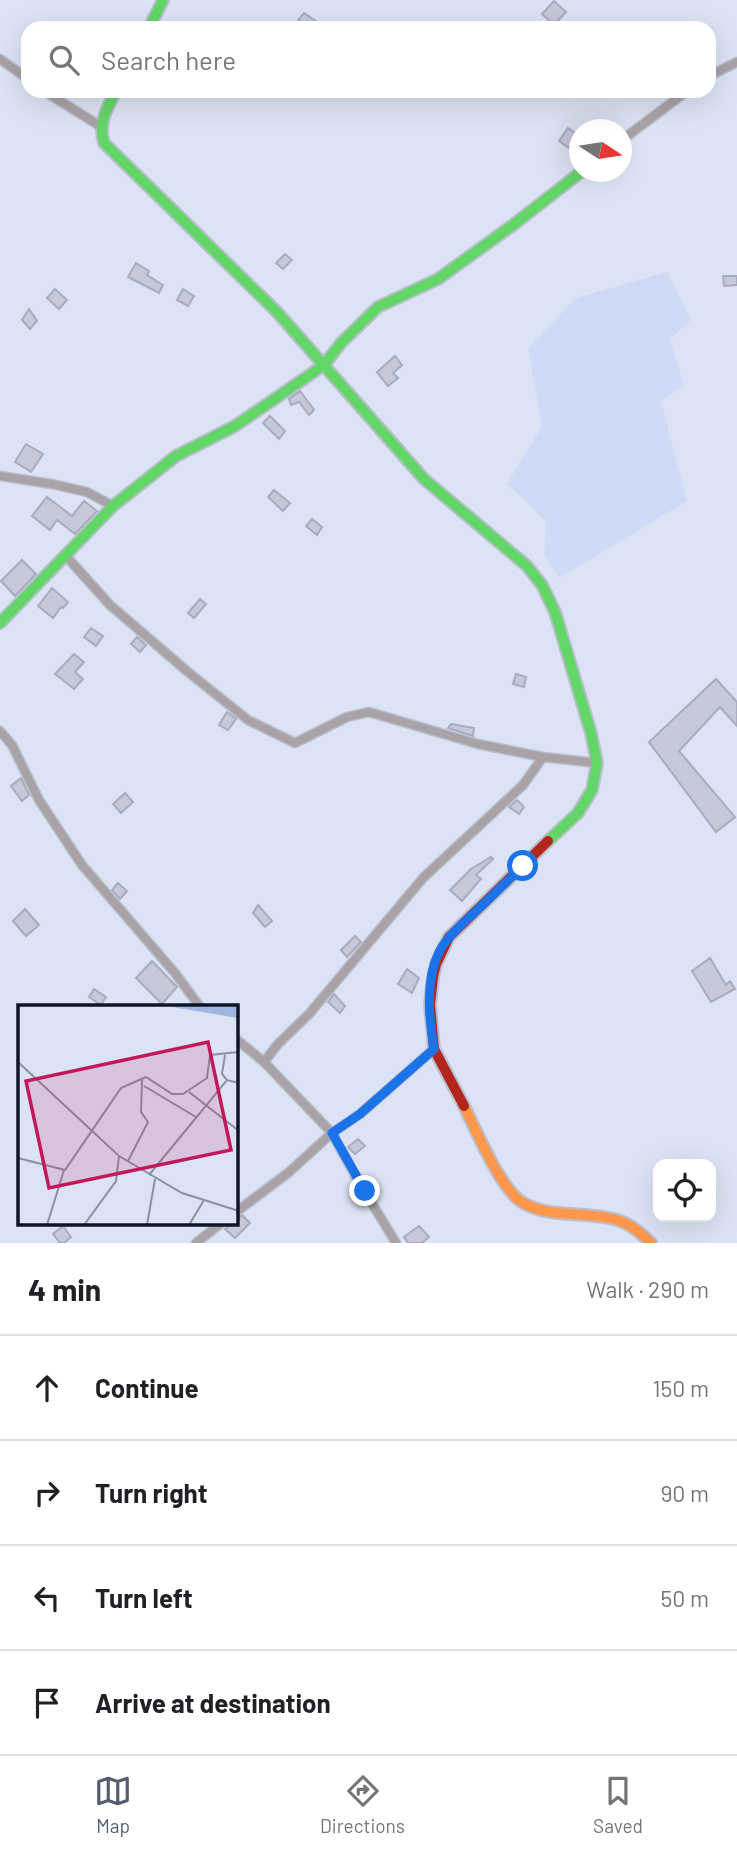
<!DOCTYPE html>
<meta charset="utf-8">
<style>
:root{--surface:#fff;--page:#f6f6f6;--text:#202124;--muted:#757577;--line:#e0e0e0;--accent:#565d6f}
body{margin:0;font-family:Barlow,sans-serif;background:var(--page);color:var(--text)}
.controls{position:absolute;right:21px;bottom:21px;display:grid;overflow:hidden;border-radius:14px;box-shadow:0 7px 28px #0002}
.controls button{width:63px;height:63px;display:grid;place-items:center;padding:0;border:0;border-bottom:2px solid var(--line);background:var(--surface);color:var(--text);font:35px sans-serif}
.compass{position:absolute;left:569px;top:119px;width:63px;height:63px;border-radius:50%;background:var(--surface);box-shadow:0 7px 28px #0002;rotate:102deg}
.stop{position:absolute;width:21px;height:21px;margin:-16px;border:5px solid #1a73e8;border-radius:50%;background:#fff}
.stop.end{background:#1a73e8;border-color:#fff;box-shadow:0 2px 7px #0008}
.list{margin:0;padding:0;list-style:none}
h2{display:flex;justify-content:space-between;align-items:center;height:91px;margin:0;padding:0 28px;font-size:30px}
h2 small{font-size:23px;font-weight:400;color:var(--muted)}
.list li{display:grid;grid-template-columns:46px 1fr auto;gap:21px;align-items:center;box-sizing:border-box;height:105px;padding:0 28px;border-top:2px solid var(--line)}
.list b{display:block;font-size:26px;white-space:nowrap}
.list em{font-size:23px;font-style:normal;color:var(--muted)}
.icon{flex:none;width:38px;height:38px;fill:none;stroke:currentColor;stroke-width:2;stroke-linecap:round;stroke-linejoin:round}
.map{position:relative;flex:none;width:737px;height:1243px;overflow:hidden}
.search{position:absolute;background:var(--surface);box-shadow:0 7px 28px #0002;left:21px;right:21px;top:21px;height:77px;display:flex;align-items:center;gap:18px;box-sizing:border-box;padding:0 24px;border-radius:21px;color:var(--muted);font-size:26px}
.sheet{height:511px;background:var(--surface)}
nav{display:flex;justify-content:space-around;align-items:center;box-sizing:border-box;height:98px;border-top:2px solid var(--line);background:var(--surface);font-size:19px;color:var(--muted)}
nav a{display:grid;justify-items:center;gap:4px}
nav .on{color:var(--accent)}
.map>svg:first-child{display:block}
.built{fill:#cfdbf6}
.building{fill:#c7c9db;stroke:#a9acbe;stroke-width:2}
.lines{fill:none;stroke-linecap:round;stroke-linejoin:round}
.street-casing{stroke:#b9bfcd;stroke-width:11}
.fast-casing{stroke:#b9bfcd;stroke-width:14}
.slow-casing{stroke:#b9bfcd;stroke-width:14}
.jam-casing{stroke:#b9bfcd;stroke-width:14}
.street{stroke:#a9a2a6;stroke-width:8}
.fast{stroke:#63d668;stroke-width:10}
.slow{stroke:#ff974d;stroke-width:10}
.jam{stroke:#b3261e;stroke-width:10}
.route{stroke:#1a73e8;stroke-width:9}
.inset-road{fill:none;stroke:#8a91a2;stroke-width:2}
.view{fill:#c2185b;fill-opacity:0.15;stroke:#c2185b;stroke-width:3.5}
.inset-edge{fill:none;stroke:#0e1527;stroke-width:3.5}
</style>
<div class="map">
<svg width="737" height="1243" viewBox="0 0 737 1243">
<rect width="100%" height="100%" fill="#dce3f4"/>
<!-- built -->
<path class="built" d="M667 272 691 320 670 339 684 385 661 401 687 501 559 578 544 555 546 522 527 502 507 484 542 426 528 348 576 298Z"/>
<!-- building -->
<path class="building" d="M554 1 566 12 554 25 542 14Z
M304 13 317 22 311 28H308L298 20Z
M568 128 578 135 569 148 559 141Z
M285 254 292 260 283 269 276 263Z
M136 263 149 271 147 275 163 285 159 293 128 277Z
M723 276H737V285L724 286Z
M55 289 67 300 59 309 47 298Z
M183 289 194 296 188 306 177 300Z
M29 309 37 321 30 329 22 320Z
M395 356 402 365 393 373 398 378 388 386 377 372Z
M300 391 314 410 309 415 299 402 291 405 289 399Z
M270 416 285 431 279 439 263 423Z
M26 444 43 454 31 472 15 462Z
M274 490 290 503 283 511 268 497Z
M47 497 72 516 84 501 97 511 75 534 57 520 50 530 32 516Z
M312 519 322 527 317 535 306 526Z
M22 560 36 574 15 596 1 581Z
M52 588 68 602 63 608 61 607 53 618 38 606Z
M200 599 206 604 194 618 188 613Z
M91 628 103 636 96 646 84 637Z
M137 637 146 645 140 652 131 644Z
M74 654 84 662 75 672 83 679 74 689 55 674Z
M516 674 526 677 524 687 513 684Z
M716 679 737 702V726L720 707 679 751 735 817 716 832 649 742Z
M227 712 236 719 228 730 219 725Z
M451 724 474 728 473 736 448 728Z
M21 778 29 795 22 801 11 786Z
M125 793 133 802 121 813 113 804Z
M517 800 524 807 519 814 509 807Z
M491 857 493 859 476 875 481 879 462 901 450 890 471 869Z
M118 883 127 891 120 899 112 890Z
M258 905 272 921 265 927 253 913Z
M25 909 39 925 26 936 13 921Z
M355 936 361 942 347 957 341 950Z
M710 958 726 985 730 981 735 989 711 1002 692 971Z
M152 961 177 987 162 1004 136 978Z
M407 969 419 978 412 993 398 984Z
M94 989 106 997 101 1005 89 997Z
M334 994 345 1006 340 1013 328 1002Z
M358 1139 365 1146 355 1154 348 1147Z
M242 1215 250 1223 235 1238 225 1229 232 1224H236V1220Z
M63 1226 71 1237 64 1243H60L53 1234Z
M419 1226 429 1237 422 1243H408L404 1237Z"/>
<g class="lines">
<!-- street casing -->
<g class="street-casing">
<path id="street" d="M0 59 28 79
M709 76 737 62
M44 91 100 126
M622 140 687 91
M0 476 52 484 87 492 113 506
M66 556 110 605 188 672 248 720 295 743 347 717 369 712 478 744 543 757 597 763
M0 731 12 745 39 800 82 865 175 973 200 1007
M236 1039 264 1062 332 1133 356 1177 396 1243
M264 1062 278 1044 309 1014 423 878 523 785 543 757
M236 1212 288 1173 332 1133 360 1114 434 1049
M196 1243 220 1224"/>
</g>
<!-- fast casing -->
<g class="fast-casing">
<path id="fast" d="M149 28 163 0
M116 91C107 108 98 123 104 143L277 312 424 479 527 566 542 585 555 612 591 733 597 763 592 790 578 813 548 841
M0 623 113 506 176 456 235 426 324 365 341 343 378 307 438 279 513 225 581 172"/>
</g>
<!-- slow casing -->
<g class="slow-casing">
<path id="slow" d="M464 1106C477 1132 498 1183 519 1200 546 1221 594 1209 625 1223 635 1228 643 1235 651 1243"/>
</g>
<!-- jam casing -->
<g class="jam-casing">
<path id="jam" d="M464 1106 434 1049 430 1005 433 977 436 964 449 937 548 841"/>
</g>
<!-- street -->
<use href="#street" class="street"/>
<!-- fast -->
<use href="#fast" class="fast"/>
<!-- slow -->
<use href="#slow" class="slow"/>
<!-- jam -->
<use href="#jam" class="jam"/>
</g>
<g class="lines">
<!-- route -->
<path class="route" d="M365 1191 332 1133 360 1114 434 1049C429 1018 425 981 439 952 448 936 462 924 475 912 491 897 507 881 523 866"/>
</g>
<!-- overview -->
<g transform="translate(18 1005)">
<rect width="220" height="220" fill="#dce3f4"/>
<path d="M151 1H220V13L160 3Z" fill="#a1b5e3"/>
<path class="inset-road" d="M207 50 204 69 209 75M0 57 101 151 164 188 221 206M126 81 178 112M171 87 221 126M0 153 47 165 103 83 128 72 154 89H165L189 73 192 50 221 47M110 156 130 117 123 107 124 75M131 170 209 75 221 78M29 220 46 165M66 220 98 176 101 151M129 220 137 174M171 220 186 195"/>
<path class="view" d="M190 37 213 145 31 183 8 76Z"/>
<rect width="220" height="220" class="inset-edge"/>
</g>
</svg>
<div class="controls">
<button><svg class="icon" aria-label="locate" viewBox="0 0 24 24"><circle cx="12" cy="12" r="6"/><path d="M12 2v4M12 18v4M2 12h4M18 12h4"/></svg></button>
</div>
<svg class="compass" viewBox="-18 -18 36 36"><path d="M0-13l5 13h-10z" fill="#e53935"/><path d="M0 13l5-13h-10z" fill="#757577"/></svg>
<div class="stop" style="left:523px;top:866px"></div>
<div class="stop end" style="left:365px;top:1191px"></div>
<div class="search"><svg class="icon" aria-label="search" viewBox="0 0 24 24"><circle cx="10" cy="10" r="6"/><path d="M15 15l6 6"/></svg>Search here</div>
</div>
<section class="sheet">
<h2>4 min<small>Walk · 290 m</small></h2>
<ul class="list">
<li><svg class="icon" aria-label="ahead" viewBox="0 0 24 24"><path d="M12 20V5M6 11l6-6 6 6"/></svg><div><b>Continue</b></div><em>150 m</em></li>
<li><svg class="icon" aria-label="right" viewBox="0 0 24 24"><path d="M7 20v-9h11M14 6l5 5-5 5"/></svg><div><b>Turn right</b></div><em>90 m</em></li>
<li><svg class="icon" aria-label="left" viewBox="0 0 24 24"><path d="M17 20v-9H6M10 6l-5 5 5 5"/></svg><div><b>Turn left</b></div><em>50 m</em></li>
<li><svg class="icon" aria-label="arrive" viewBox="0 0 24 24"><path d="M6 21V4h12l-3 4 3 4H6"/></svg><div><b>Arrive at destination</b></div></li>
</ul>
</section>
<nav>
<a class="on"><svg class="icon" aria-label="map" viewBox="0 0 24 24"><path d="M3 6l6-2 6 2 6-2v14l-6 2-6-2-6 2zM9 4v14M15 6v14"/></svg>Map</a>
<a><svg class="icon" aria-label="directions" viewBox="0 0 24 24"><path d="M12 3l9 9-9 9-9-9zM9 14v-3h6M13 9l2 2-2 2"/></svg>Directions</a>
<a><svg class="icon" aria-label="saved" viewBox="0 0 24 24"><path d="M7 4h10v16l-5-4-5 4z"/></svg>Saved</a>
</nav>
